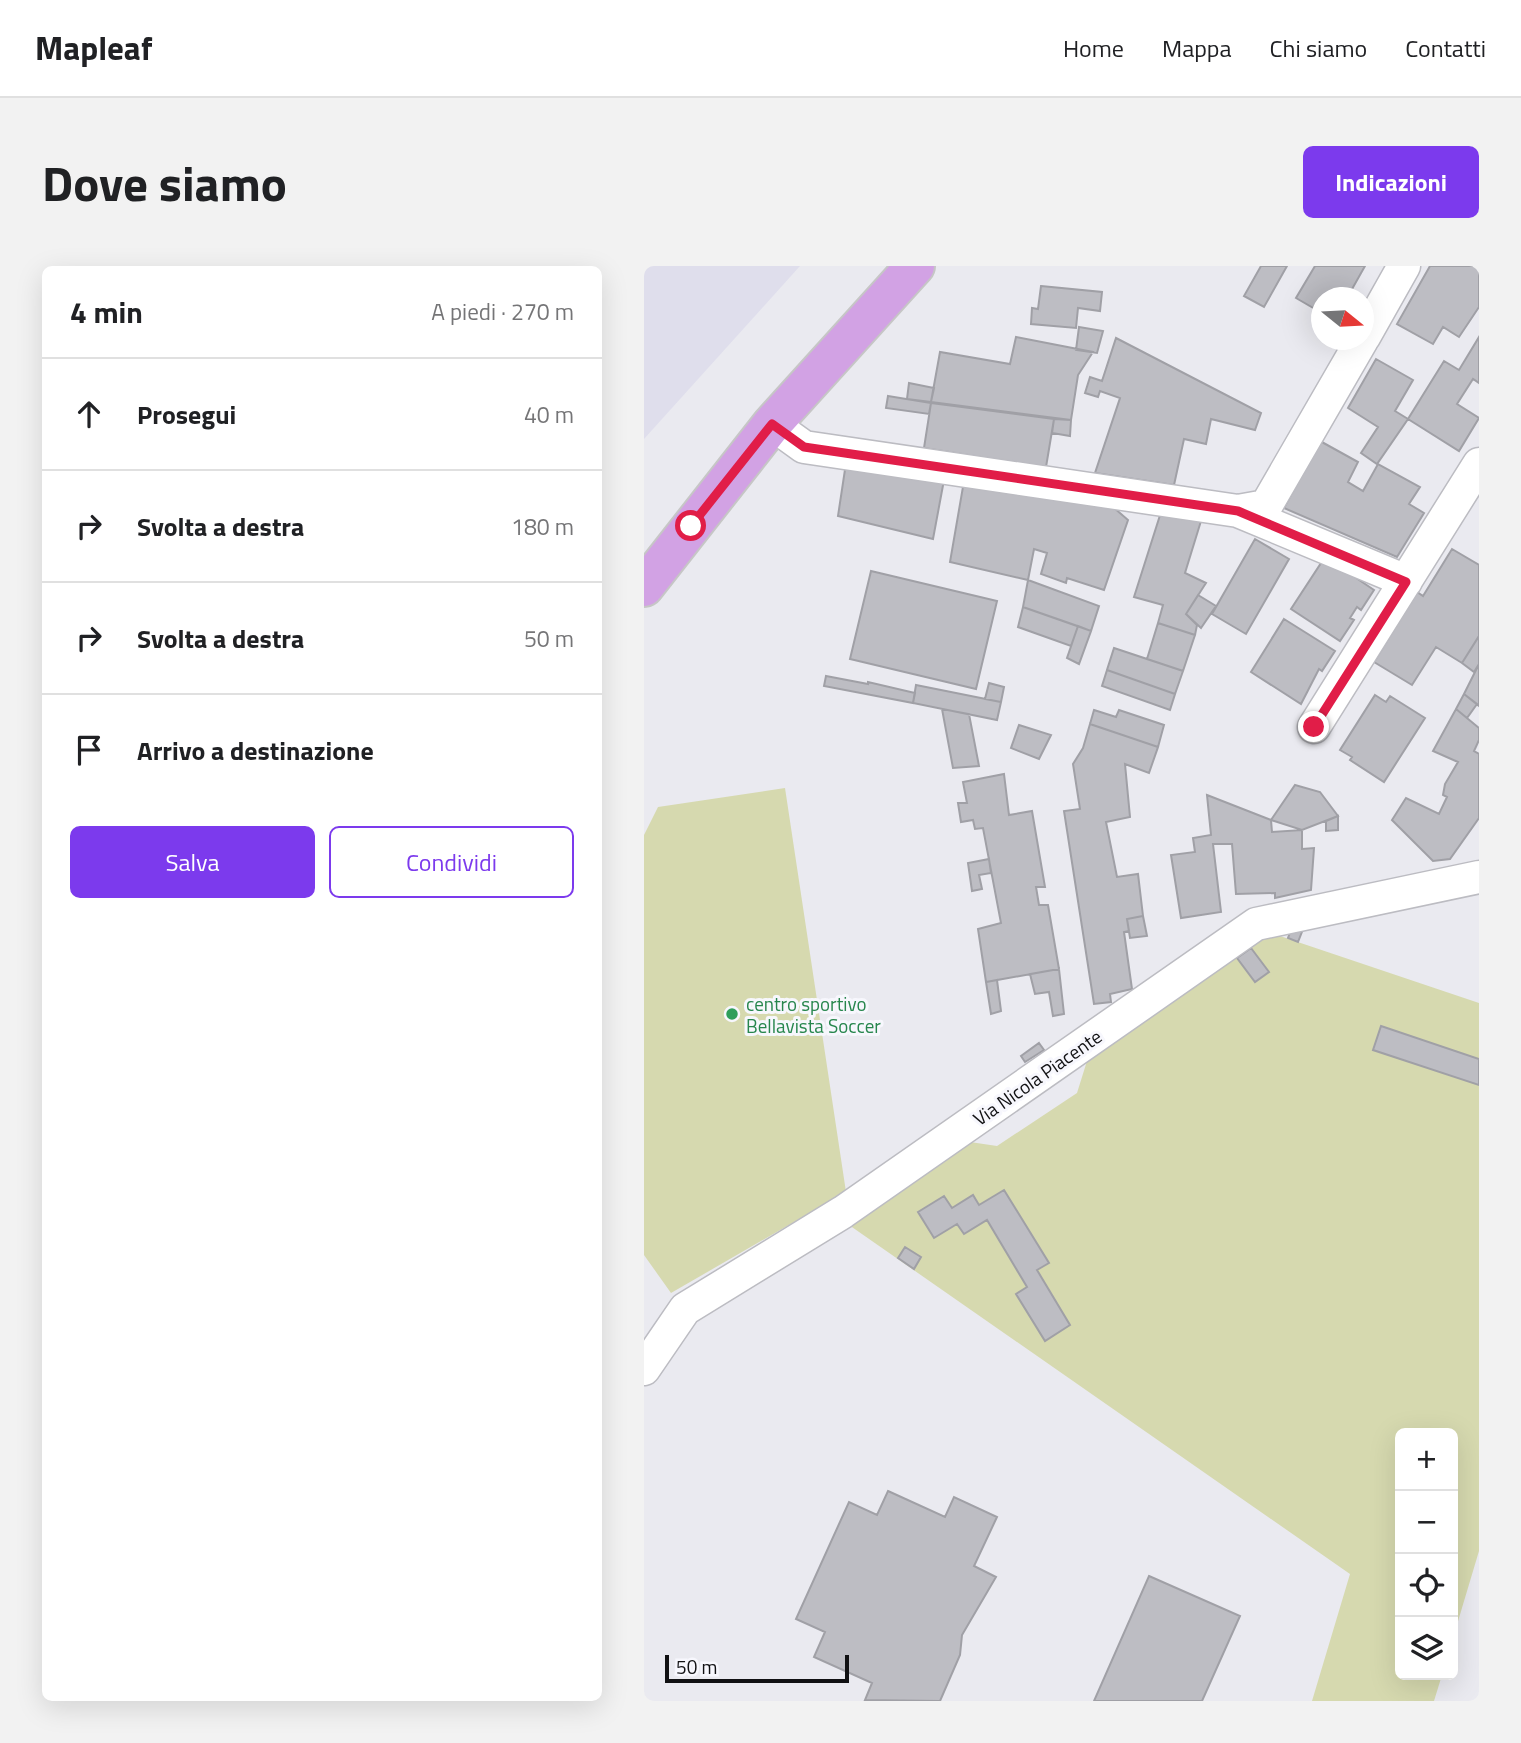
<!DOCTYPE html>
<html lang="it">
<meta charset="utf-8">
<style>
:root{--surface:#fff;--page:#f2f2f2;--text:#202124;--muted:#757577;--line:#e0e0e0;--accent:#7c3aed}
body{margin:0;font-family:"Titillium Web",sans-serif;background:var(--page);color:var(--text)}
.controls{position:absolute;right:21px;bottom:21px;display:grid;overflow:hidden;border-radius:10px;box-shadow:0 7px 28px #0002}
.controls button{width:63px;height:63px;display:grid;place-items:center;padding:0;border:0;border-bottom:2px solid var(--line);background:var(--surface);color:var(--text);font:35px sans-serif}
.compass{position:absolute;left:667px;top:21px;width:63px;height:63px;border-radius:50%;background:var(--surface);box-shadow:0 7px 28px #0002;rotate:108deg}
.scale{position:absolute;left:21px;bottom:18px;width:184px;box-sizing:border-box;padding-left:7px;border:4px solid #111113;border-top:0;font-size:19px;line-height:24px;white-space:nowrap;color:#111113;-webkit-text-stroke:5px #f7f7fd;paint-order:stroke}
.stop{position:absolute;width:21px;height:21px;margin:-16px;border:5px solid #e11d48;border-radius:50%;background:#fff}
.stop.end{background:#e11d48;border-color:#fff;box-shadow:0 2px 7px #0008}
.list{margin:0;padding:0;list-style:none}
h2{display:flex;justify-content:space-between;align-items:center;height:91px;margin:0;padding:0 28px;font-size:30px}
h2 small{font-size:23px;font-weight:400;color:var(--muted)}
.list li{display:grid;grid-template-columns:46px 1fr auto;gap:21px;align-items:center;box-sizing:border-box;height:112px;padding:0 28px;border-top:2px solid var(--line)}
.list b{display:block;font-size:26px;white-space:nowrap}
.list em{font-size:23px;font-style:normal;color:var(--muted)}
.actions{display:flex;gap:14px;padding:21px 28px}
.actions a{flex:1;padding:16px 0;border:2px solid var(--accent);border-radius:10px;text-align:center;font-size:24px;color:var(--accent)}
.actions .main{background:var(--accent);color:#fff}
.icon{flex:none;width:38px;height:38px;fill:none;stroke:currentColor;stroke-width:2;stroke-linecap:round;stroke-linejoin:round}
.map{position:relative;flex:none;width:835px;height:1435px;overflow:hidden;border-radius:10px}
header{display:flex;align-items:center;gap:42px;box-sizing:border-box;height:98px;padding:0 35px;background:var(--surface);border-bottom:2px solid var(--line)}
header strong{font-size:33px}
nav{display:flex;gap:38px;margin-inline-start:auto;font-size:24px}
.intro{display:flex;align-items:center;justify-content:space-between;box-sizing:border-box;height:168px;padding:0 42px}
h1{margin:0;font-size:49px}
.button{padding:18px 32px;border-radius:10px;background:var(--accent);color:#fff;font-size:24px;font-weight:700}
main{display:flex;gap:42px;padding:0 42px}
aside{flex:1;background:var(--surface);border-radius:10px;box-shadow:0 7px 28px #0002}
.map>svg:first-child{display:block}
.built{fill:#dfdeec}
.green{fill:#d6d9af}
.building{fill:#bdbdc3;stroke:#a0a0a6;stroke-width:2}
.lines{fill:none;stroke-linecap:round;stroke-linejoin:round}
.minor-casing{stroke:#bcbcc2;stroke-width:35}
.major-casing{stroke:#c6c6c6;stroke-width:42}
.minor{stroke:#fff;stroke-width:32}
.major{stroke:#d2a2e4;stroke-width:38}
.route{stroke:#e11d48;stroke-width:9}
.leisure-dot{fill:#2e9e5b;stroke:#f7f7fd;stroke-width:2.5}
.labels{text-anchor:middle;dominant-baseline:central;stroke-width:6;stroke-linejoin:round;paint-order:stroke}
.leisure-label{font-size:19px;fill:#27864d;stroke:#f7f7fd;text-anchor:start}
.street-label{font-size:19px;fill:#111113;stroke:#f7f7fd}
</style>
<header>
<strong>Mapleaf</strong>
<nav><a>Home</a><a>Mappa</a><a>Chi siamo</a><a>Contatti</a></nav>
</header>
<div class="intro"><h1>Dove siamo</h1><a class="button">Indicazioni</a></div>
<main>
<aside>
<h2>4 min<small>A piedi · 270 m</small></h2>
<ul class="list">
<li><svg class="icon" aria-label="ahead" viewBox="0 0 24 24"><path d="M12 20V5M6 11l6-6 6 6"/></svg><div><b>Prosegui</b></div><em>40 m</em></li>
<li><svg class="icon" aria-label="right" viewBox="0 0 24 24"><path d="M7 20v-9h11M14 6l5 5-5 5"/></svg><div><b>Svolta a destra</b></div><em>180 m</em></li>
<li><svg class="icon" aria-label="right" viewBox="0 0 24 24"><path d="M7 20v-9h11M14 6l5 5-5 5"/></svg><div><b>Svolta a destra</b></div><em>50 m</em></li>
<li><svg class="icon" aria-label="arrive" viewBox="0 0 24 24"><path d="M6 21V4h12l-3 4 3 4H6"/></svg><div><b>Arrivo a destinazione</b></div></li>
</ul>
<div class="actions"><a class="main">Salva</a><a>Condividi</a></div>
</aside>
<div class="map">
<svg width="835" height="1435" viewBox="0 0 835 1435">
<rect width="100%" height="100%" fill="#eaeaf0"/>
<!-- built -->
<path class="built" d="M0 0H156L0 173Z"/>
<!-- green -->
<path class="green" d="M141 522 202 926 27 1027 0 989V569L14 541Z
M627 667 835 737V1285L809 1372V1167H756V1409H798L790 1435H668L706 1308 205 959 326 876 353 880 433 827 443 795Z"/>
<!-- building -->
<path class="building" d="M617 0H643L620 41 600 30Z
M671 0H721L703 32H678V47L652 32Z
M786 0H835V41L815 71 799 61 789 78 753 58Z
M397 20 458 26 456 45 434 42 432 62 387 58 388 42 394 43Z
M435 61 459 65 453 87 432 84Z
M372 71 449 86 434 109 427 154 287 136 296 86 366 98Z
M835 71V117L829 113 813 138 835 152 815 185 764 153 800 95 815 104Z
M472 72 617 147 611 164 567 153 562 178 540 173 530 219 451 207 476 132 456 125 454 131 441 127 446 111 458 115Z
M732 93 769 114 751 145 764 153 733 198 717 187 734 161 704 142Z
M265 117 290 122 287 136 263 133Z
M244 130 287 137 285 148 242 142Z
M287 137 410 153 402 201 280 182Z
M410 153 427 154 426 170 408 167Z
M676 175 714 196 704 216 719 225 734 198 776 221 765 238 780 247 753 291 640 242Z
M202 197 300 214 289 273 194 250Z
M320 215 469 241 484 254 460 324 423 312 422 317 397 308 403 287 390 283 384 314 306 296Z
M518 243 557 255 541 307 562 317 542 348 553 359 551 369 514 357 519 339 490 331Z
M611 273 645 293 602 368 568 348Z
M808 283 835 299V370L818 397 792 381 768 419 730 396 773 326 779 330Z
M681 291 730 324 717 344 713 341 706 352 710 354 696 375 647 343Z
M227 305 353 335 332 423 206 393Z
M384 314 455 340 447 365 379 341Z
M554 329 572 340 557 362 542 348Z
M379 341 434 360 427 380 374 361Z
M640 353 691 385 678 405 675 403 657 438 607 406Z
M514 357 551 369 539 405 503 393Z
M434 360 447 365 435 398 423 392Z
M835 370V398L830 406 818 397Z
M470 382 539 405 531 428 463 404Z
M835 398V440L820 428Z
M463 404 531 428 526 444 458 420Z
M182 410 224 418V416L271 427 269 437 180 420Z
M345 417 360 421 357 436 341 433Z
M272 419 357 436 353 454 269 437Z
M820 428 833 438 823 452 812 443Z
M731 429 742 436 746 430 781 452 740 516 706 494 708 491 696 484Z
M298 443 325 448 335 500 309 502Z
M812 443 835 462V474L830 485 835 488V552L806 593 789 595 748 554 762 532 795 548 803 531 799 529 801 518 814 496 789 485Z
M450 444 472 451 475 444 520 459 514 481 446 458Z
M446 458 514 481 505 507 481 498 486 551 462 556 473 611 494 608 499 650 483 653 485 665 480 666 488 723 466 728 467 736 450 738 420 545 436 543 429 498 439 482Z
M375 459 407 469 395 493 367 482Z
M360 508 365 549 388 545 401 621H392L395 639H404L415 703 342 716 334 663 357 657 339 562 331 563 329 554 317 556 314 537H323L319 516Z
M651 519 676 526 694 550 658 564 627 554Z
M563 529 627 554 628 566 658 564V583L670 582 667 624 631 632V627L592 628 588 578H569L577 646 537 652 527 589 551 586 549 572 567 569Z
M694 550V564L682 565V555Z
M345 593 347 607 335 609 338 623 328 625 324 597Z
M499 650 503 670 486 672 483 653Z
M651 654 661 658 654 676 644 672Z
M607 682 625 706 611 716 593 692Z
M415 703 420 748 409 750 405 726 391 728 386 708Z
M353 714 357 745 347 748 342 716Z
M737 760 835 793V819L729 784Z
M395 777 400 784 381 796 377 790Z
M360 924 405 997 393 1004 426 1059 401 1075 372 1028 383 1021 343 954 320 968 313 958 290 972 274 946 300 930 308 942 329 929 335 939Z
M261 981 277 991 270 1003 254 992Z
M244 1225 301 1251 310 1231 353 1251 330 1300 352 1311 318 1369 316 1389 296 1435 221 1434 228 1417 170 1391 181 1366 152 1353 205 1236 233 1249Z
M505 1310 596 1350 558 1435H450Z"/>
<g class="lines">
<!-- minor casing -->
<g class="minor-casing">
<path id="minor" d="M720 71 760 0
M128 158 160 181 594 245 622 240 718 74
M594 245 762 315
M670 461 835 198
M0 1103 41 1043 199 946 612 658 835 611"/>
</g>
<!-- major casing -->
<g class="major-casing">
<path id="major" d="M0 321 128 158 271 0"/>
</g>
<!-- minor -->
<use href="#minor" class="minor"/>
<!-- major -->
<use href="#major" class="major"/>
</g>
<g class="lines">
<!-- route -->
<path class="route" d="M47 260 128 158 160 181 594 245 762 316 670 461"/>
</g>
<!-- markers -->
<circle class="leisure-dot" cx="88" cy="748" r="7"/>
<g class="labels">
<!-- leisure labels -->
<g class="leisure-label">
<text x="102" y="737">centro sportivo<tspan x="102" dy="22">Bellavista Soccer</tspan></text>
</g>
<!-- street labels -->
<g class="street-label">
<text transform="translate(393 811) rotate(-35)">Via Nicola Piacente</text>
</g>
</g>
</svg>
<div class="controls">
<button>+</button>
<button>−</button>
<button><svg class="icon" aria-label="locate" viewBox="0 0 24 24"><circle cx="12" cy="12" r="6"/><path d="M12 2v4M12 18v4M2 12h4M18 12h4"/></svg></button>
<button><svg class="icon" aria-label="layers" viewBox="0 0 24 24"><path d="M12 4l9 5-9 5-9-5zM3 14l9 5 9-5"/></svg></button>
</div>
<svg class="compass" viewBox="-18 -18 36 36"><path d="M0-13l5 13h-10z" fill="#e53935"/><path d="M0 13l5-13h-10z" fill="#757577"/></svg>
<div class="scale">50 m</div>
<div class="stop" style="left:47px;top:260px"></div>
<div class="stop end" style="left:670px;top:461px"></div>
</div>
</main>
